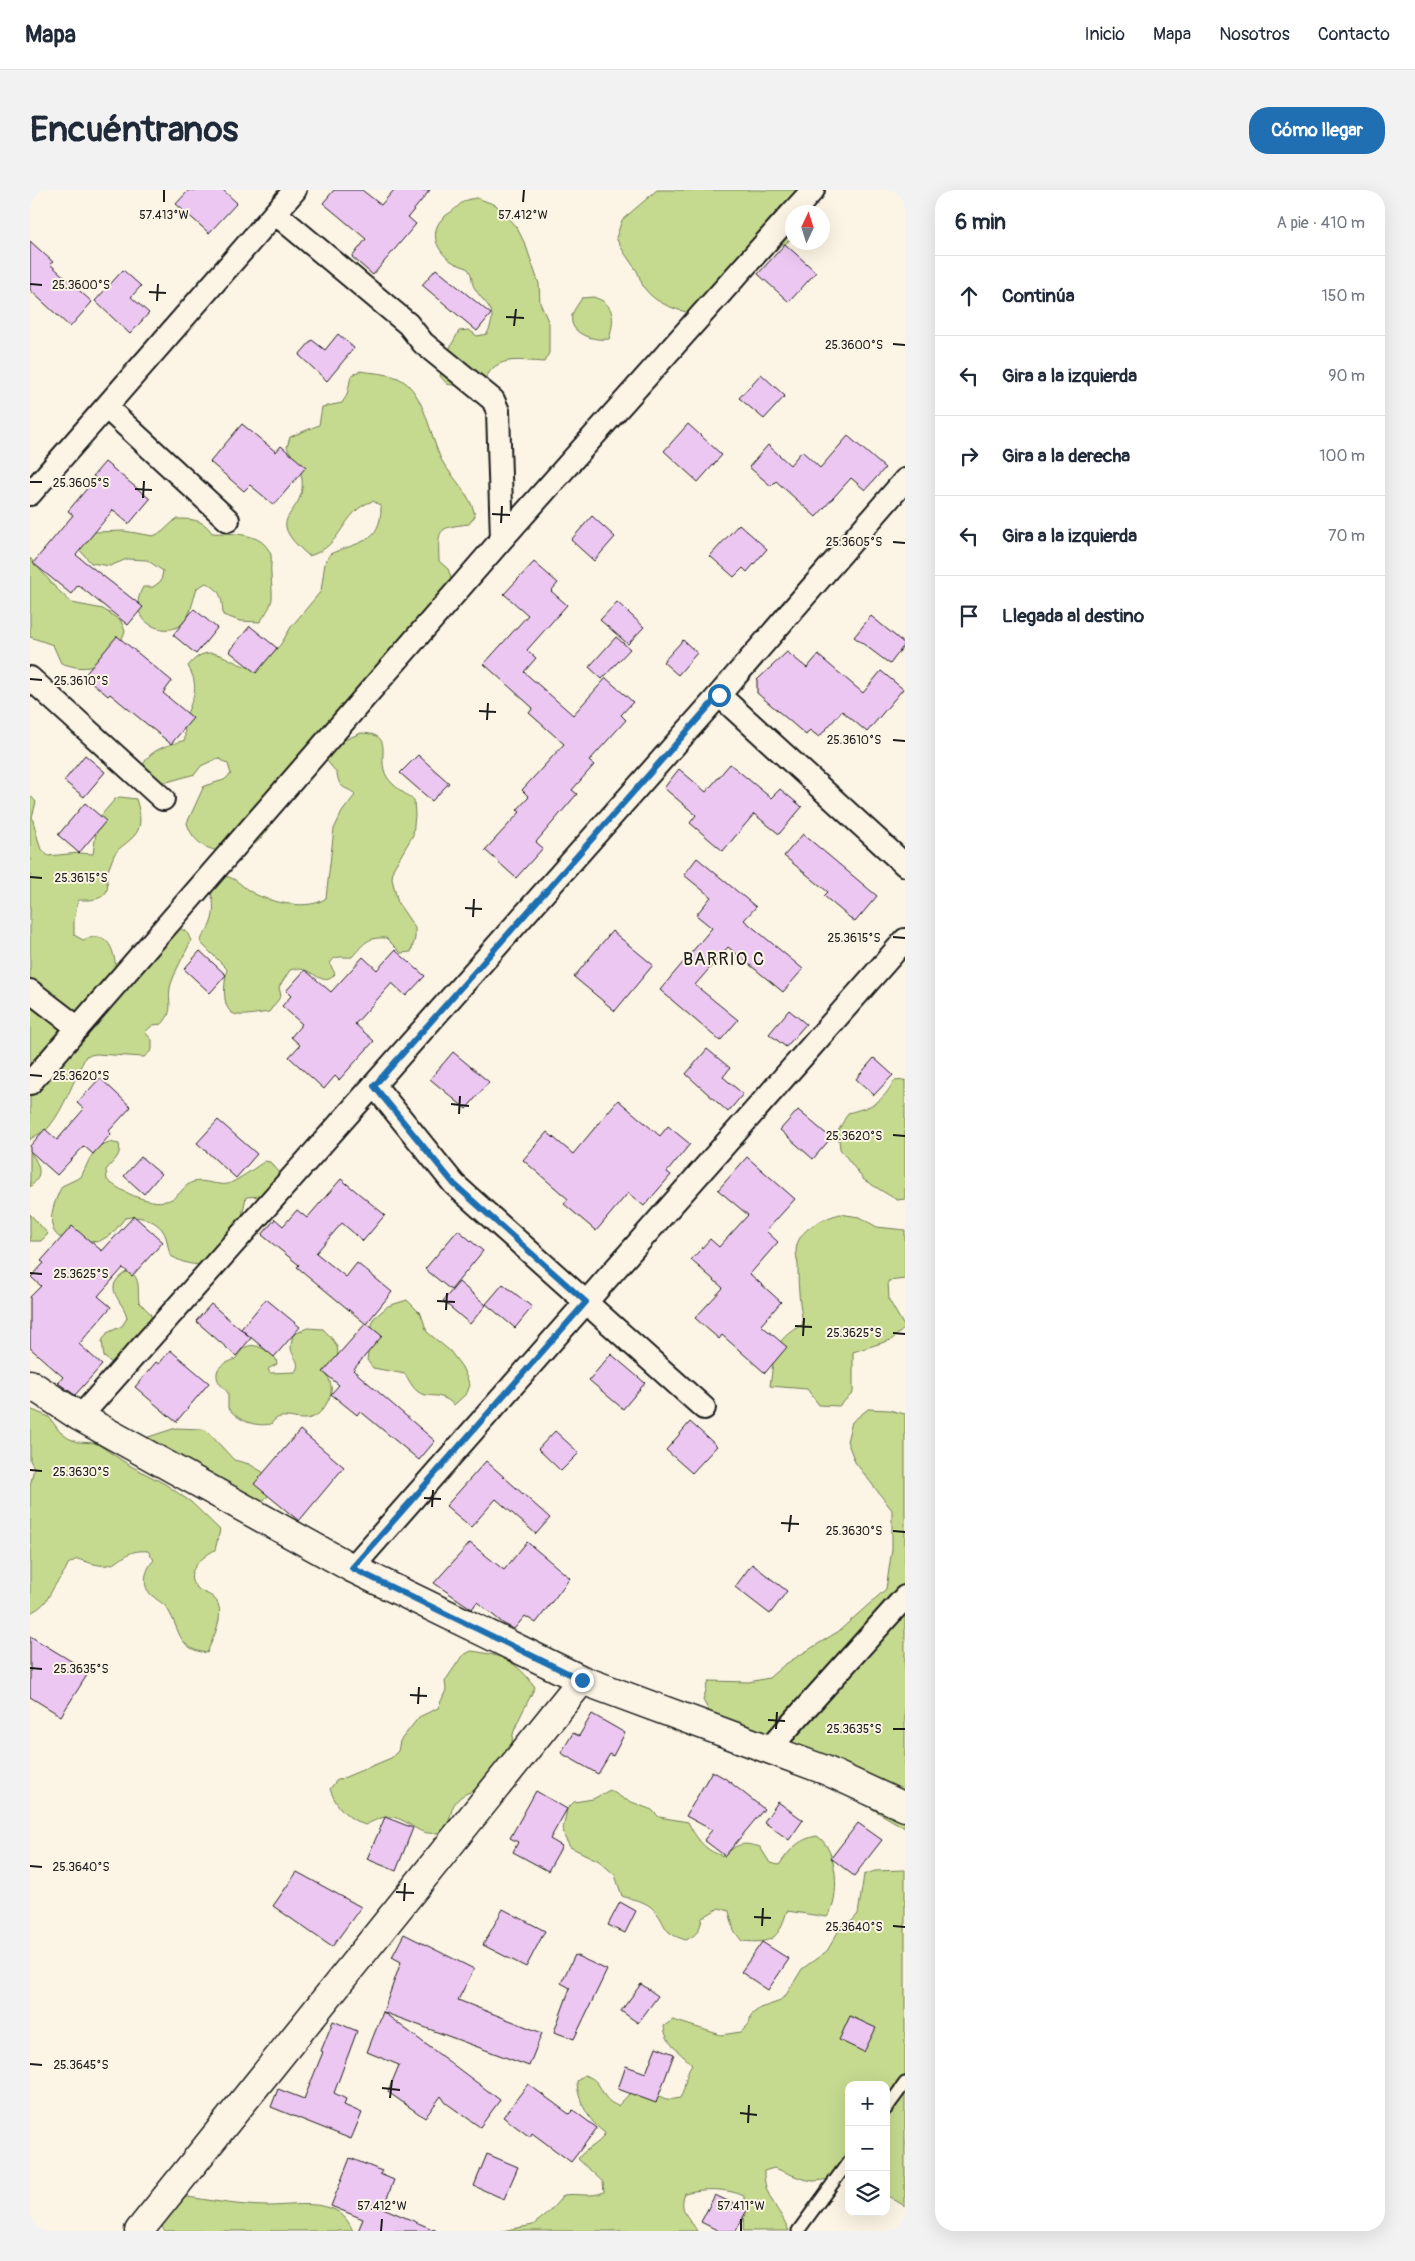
<!DOCTYPE html>
<html lang="es">
<meta charset="utf-8">
<style>
:root{--surface:#fff;--page:#f2f2f3;--text:#1f2937;--muted:#747a83;--line:#e0e1e3;--accent:#1f6fb2}
body{margin:0;font-family:Pangolin,sans-serif;background:var(--page);color:var(--text)}
.controls{position:absolute;right:15px;bottom:15px;display:grid;overflow:hidden;border-radius:10px;box-shadow:0 5px 20px #0002}
.controls button{width:45px;height:45px;display:grid;place-items:center;padding:0;border:0;border-bottom:1px solid var(--line);background:var(--surface);color:var(--text);font:25px sans-serif}
.compass{position:absolute;left:755px;top:15px;width:45px;height:45px;border-radius:50%;background:var(--surface);box-shadow:0 5px 20px #0002;rotate:4deg}
.stop{position:absolute;width:15px;height:15px;margin:-11px;border:4px solid #1f6fb2;border-radius:50%;background:#fff}
.stop.end{background:#1f6fb2;border-color:#fff;box-shadow:0 1px 5px #0008}
.list{margin:0;padding:0;list-style:none}
h2{display:flex;justify-content:space-between;align-items:center;height:65px;margin:0;padding:0 20px;font-size:21px}
h2 small{font-size:16px;font-weight:400;color:var(--muted)}
.list li{display:grid;grid-template-columns:32px 1fr auto;gap:15px;align-items:center;box-sizing:border-box;height:80px;padding:0 20px;border-top:1px solid var(--line)}
.list b{display:block;font-size:19px;white-space:nowrap}
.list em{font-size:16px;font-style:normal;color:var(--muted)}
.icon{flex:none;width:28px;height:28px;fill:none;stroke:currentColor;stroke-width:2;stroke-linecap:round;stroke-linejoin:round}
.map{position:relative;flex:none;width:875px;height:2041px;overflow:hidden;border-radius:20px}
header{display:flex;align-items:center;gap:30px;box-sizing:border-box;height:70px;padding:0 25px;background:var(--surface);border-bottom:1px solid var(--line)}
header strong{font-size:24px}
nav{display:flex;gap:28px;margin-inline-start:auto;font-size:18px}
.intro{display:flex;align-items:center;justify-content:space-between;box-sizing:border-box;height:120px;padding:0 30px}
h1{margin:0;font-size:35px}
.button{padding:12px 22px;border-radius:20px;background:var(--accent);color:#fff;font-size:18px;font-weight:700}
main{display:flex;gap:30px;padding:0 30px}
aside{flex:1;background:var(--surface);border-radius:20px;box-shadow:0 5px 20px #0002}
.map>svg:first-child{display:block}
.green{fill:#c5da8f;stroke:#707b56}
.building{fill:#ecc7f2;stroke:#1c1c1c}
.lines{fill:none;stroke-linecap:round;stroke-linejoin:round}
.service-casing{stroke:#1c1c1c;stroke-width:15}
.minor-casing{stroke:#1c1c1c;stroke-width:26}
.tertiary-casing{stroke:#1c1c1c;stroke-width:31}
.service{stroke:#fcf5e5;stroke-width:11}
.minor{stroke:#fcf5e5;stroke-width:22}
.tertiary{stroke:#fcf5e5;stroke-width:28}
.route{stroke:#1f6fb2;stroke-width:6}
.ticks{fill:none;stroke:#1c1c1c;stroke-width:2}
.labels{text-anchor:middle;dominant-baseline:central;stroke-width:4;stroke-linejoin:round;paint-order:stroke}
.neighbourhood-label{font-size:18px;letter-spacing:1px;fill:#1c1c1c;stroke:#fcf5e5}
.ticks-label{font-size:12px;text-anchor:middle;fill:#1c1c1c;stroke:#fcf5e5;stroke-width:4;stroke-linejoin:round;paint-order:stroke}
</style>
<header>
<strong>Mapa</strong>
<nav><a>Inicio</a><a>Mapa</a><a>Nosotros</a><a>Contacto</a></nav>
</header>
<div class="intro"><h1>Encuéntranos</h1><a class="button">Cómo llegar</a></div>
<main>
<div class="map">
<svg width="875" height="2041" viewBox="0 0 875 2041">
<rect width="100%" height="100%" fill="#fcf5e5"/>
<filter id="ink" filterUnits="userSpaceOnUse"><feTurbulence type="fractalNoise" baseFrequency=".02" numOctaves="2"/><feDisplacementMap in="SourceGraphic" scale="10" xChannelSelector="R" yChannelSelector="G"/><feConvolveMatrix kernelMatrix="1 2 1 2 8 2 1 2 1" color-interpolation-filters="sRGB"/></filter>
<g filter="url(#ink)">
<!-- green -->
<path class="green" d="M627 0H771L762 22V48L755 54H748L667 124C649 121 627 115 615 99 611 94 610 87 607 81 599 70 592 60 586 48L592 30Z
M447 8 466 15 487 38 496 56 509 94 510 113 519 133V163L514 172C491 171 466 164 455 190L436 197 417 194 410 186 415 167 429 141 439 140 447 146 457 144C470 117 455 117 444 97 441 92 443 85 438 79 434 76 426 75 421 71 404 59 398 37 418 24 431 16 429 10 447 8Z
M563 107C585 113 585 129 579 149 565 151 538 145 542 125 544 119 549 113 552 108Z
M330 181C342 183 356 183 368 188 395 200 400 248 412 271 423 289 441 304 445 326L439 334C407 338 408 338 409 371L418 379 425 398 250 616C243 635 233 651 214 661 208 664 200 663 194 662 176 660 162 651 157 633L174 596 194 590 201 584 198 574 188 568 171 576 165 584 137 592H127L112 578C118 559 137 556 155 550 155 544 154 536 155 530 162 508 171 499 158 476 182 446 200 477 227 479L251 454 261 437 291 401 295 373 300 364C326 352 352 354 351 316L343 311C311 321 314 356 279 366 229 323 276 329 272 289 271 277 262 267 257 257L260 247 289 235 292 217 312 213 317 205 321 186Z
M146 329C162 329 173 329 182 343 201 344 233 341 241 365 242 370 240 378 241 384 242 410 246 409 230 432L210 431 193 425C192 409 192 400 176 393L167 398C163 409 161 426 152 434 135 449 94 431 113 397H123L131 391 133 381 117 370 97 369 80 376 61 373 48 358 65 342 94 341 123 346 132 342Z
M0 368 25 397 42 413 73 419 91 431 95 441C91 455 74 474 59 477 50 479 40 476 31 473L23 455 0 447Z
M331 543C367 544 345 567 357 587 363 596 375 604 384 610L385 625 383 645 363 679 362 689 368 713 385 738V748L381 762 371 763 356 748C336 747 334 754 322 767 313 768 304 764 300 774L305 784C292 801 282 773 260 780L249 797 251 806 239 822C231 823 216 826 208 825 189 823 195 790 197 779L171 753C171 746 175 744 178 739 185 726 185 713 180 700L193 686C207 687 211 697 223 703 241 713 280 721 296 708L304 639 312 622 325 605C321 599 316 600 312 596 307 592 309 586 305 581 302 576 298 574 296 568L307 553Z
M0 605 6 612 2 627 10 657 18 666 49 663 63 664 68 629 85 609 90 607 106 609C109 618 112 631 108 640 103 651 90 655 84 665 82 670 79 678 77 683 75 691 81 697 74 705 67 711 56 710 48 710L44 730V745L53 750C81 738 84 763 87 784L94 791H104L111 784 115 773 147 737 157 742 161 751C154 766 146 778 141 794 136 811 146 819 132 834L123 835 115 842 122 850V860L114 867 66 864 56 866C45 887 34 919 19 937 14 943 4 945 0 950Z
M875 890V1009L867 1010 834 990 810 959 808 941 818 923C843 916 851 914 864 891Z
M79 952 89 954C92 966 83 971 76 980L77 990C91 1002 124 1018 142 1009 150 1005 154 995 163 992 175 989 187 996 198 994 205 992 228 976 235 971L240 972 254 987 232 1006 216 1007 212 1026 198 1041 177 1074C163 1076 153 1073 141 1066 138 1060 138 1054 136 1047 130 1030 110 1025 95 1028L82 1044 68 1052 29 1047C14 1035 25 1010 32 996L51 987 60 968 69 956Z
M0 962C10 975 14 985 0 997Z
M0 1024 18 1044 11 1051H0Z
M810 1024 829 1027 847 1037 875 1040V1089L858 1091 859 1110 875 1138 861 1150 823 1162V1203L809 1216 789 1215 777 1199 740 1196C745 1163 741 1152 773 1134 770 1116 768 1099 768 1081 769 1074 766 1068 766 1061 767 1039 792 1029 810 1024Z
M98 1081C112 1087 107 1101 109 1112L120 1123 123 1132 93 1173H82L74 1167 72 1151 77 1143 92 1136 97 1128C95 1111 68 1098 98 1081Z
M377 1110 391 1124 397 1142 420 1161 432 1177 440 1195 437 1203 424 1215C409 1200 398 1210 387 1201 382 1197 379 1190 375 1184L343 1178 337 1170 343 1129 358 1116Z
M277 1138 293 1139C313 1159 311 1163 297 1185 302 1195 303 1201 298 1211 279 1248 254 1213 241 1234 224 1237 209 1231 198 1218V1203C193 1196 186 1193 187 1183 188 1174 198 1173 205 1169 208 1166 209 1163 212 1160 222 1149 239 1161 246 1169L247 1174 238 1179 240 1183 265 1182C272 1172 262 1167 261 1158 261 1154 262 1149 263 1145Z
M0 1219 19 1227 30 1242 38 1248 47 1252 66 1253 99 1275 135 1294 161 1312 190 1340 185 1360C173 1366 151 1384 167 1398 174 1404 184 1404 188 1414 194 1428 182 1450 177 1463 147 1459 151 1441 138 1420 134 1413 129 1412 124 1407 110 1398 115 1379 124 1370L118 1361C94 1359 94 1372 78 1375 68 1377 56 1371 47 1369L38 1374C35 1382 32 1385 28 1391 17 1406 19 1414 0 1423V1296L4 1278 0 1270Z
M838 1219 859 1220 875 1224V1638L820 1606 746 1576 682 1527 673 1510 679 1491 719 1492 739 1488 754 1475 809 1441 856 1399 862 1359V1320L825 1272 817 1251 822 1232Z
M146 1238 172 1239 177 1241 204 1270 219 1274 236 1284 240 1304 225 1319 109 1250Z
M441 1461C473 1465 486 1471 505 1497 498 1512 490 1525 484 1541 481 1550 483 1563 478 1571 472 1579 459 1592 451 1597 441 1603 433 1602 425 1613 418 1624 422 1640 406 1643 385 1646 378 1626 357 1627 350 1627 342 1632 335 1635 318 1629 306 1617 300 1599L306 1591 361 1568 368 1561 370 1551 389 1527 408 1518 416 1500 415 1491 432 1466Z
M580 1600 594 1609 622 1620 629 1627 658 1632C666 1648 676 1663 695 1666 706 1653 714 1652 730 1657L740 1673 749 1675C760 1660 768 1649 787 1646 808 1659 811 1708 797 1727L757 1721C748 1749 743 1754 712 1751L704 1741 699 1721 689 1718 672 1728C670 1740 667 1745 656 1750 628 1742 639 1733 621 1717 612 1710 603 1710 592 1706L585 1685 569 1671 540 1657 535 1648 533 1639 537 1619 544 1612 563 1609Z
M875 1680V2016L856 2005V1895H819V1988C808 1985 795 1991 783 1991 768 1989 757 1982 744 1978L734 1981C733 2006 751 2020 759 2041H713L714 2006C697 1998 672 1998 655 2003 648 2021 659 2027 667 2041H472L503 2035 518 2023 534 2005C549 2003 561 2008 574 2002L573 1992 548 1969C556 1957 569 1956 575 1943 560 1933 547 1910 547 1891L554 1885C576 1891 567 1908 588 1916L601 1902 622 1901C632 1909 638 1911 650 1908 657 1896 654 1885 662 1874 650 1863 635 1853 634 1836L643 1830 691 1845 711 1842 719 1834 721 1825 730 1818 748 1812 756 1805 772 1779 797 1761 812 1735 822 1731 828 1724 834 1685 845 1681Z
M151 2006C179 2010 209 2016 238 2016 258 2016 283 2011 303 2019 313 2023 319 2032 323 2041H135L132 2037 134 2017Z"/>
<!-- building -->
<path class="building" d="M159 0H193L207 13 179 43 146 14Z
M304 0H332L351 15 364 0H400L378 27 386 34 343 85 322 67 336 49 293 13Z
M0 51 23 72 20 74 62 112 40 137 0 100Z
M755 54 786 82 759 112 728 84Z
M406 79 461 124 447 141 392 95Z
M93 80 111 96 101 107 119 123 100 144 65 111Z
M308 144 324 158 297 191 269 165 282 150 295 160Z
M731 184 755 206 734 229 709 208Z
M212 234 246 262 251 256 276 277 244 315 220 295 214 301 180 272Z
M658 234 692 265 668 292 634 261Z
M818 246 855 278 835 300 821 288 786 327 746 291 741 296 719 277 738 255 760 275 772 261 790 278Z
M75 272 120 309 99 334 83 320 46 365 113 417 98 435 48 395 41 404 3 373 43 325 38 321 66 288 63 286Z
M562 326 585 347 564 371 541 350Z
M709 334 737 359 717 382 713 378 704 387 680 366Z
M504 372 528 393 521 401 537 415 497 460 506 468 494 482 543 525 576 488 603 512 591 525 596 530 559 571 564 575 542 600 547 604 506 652 513 658 486 688 455 660 490 622 487 620 499 607 492 600 534 554 499 523 503 518 454 474 498 425 474 404Z
M587 412 614 437 598 454 570 430Z
M164 419 187 438 166 464 143 445Z
M841 426 875 454 860 474 824 447Z
M220 436 247 458 226 483 199 461Z
M87 446 142 491 133 503 163 528 141 554 80 504 78 506 54 486Z
M586 447 600 459 572 489 559 477Z
M653 450 667 463 648 485 633 472Z
M757 462 777 478 788 465 833 503 851 481 873 499 837 542 812 521 789 547 780 540 776 545 727 503V490Z
M55 565 75 582 54 607 34 591Z
M388 565 419 593 402 611 370 583Z
M700 574 741 608 750 599 772 617 749 644 724 624 693 661 660 633 666 625 634 598 649 579 676 602Z
M55 613 76 631 49 663 28 645Z
M773 644 847 706 825 732 794 706 798 702 754 666Z
M667 668 726 717 714 730 773 779 753 802 698 757 665 795 708 830 690 851 630 800 682 738 666 725 681 707 654 685Z
M582 741 623 775 585 821 544 787Z
M365 760 395 786 376 806 362 793 325 834 344 851 309 890 305 886 294 899 259 867 270 855 261 847 272 834 252 816 261 806 256 801 275 780 301 802 333 767 347 780Z
M170 761 196 785 180 803 154 779Z
M759 820 776 834 756 857 739 844Z
M677 859 700 878 693 887 713 904 698 922 656 884Z
M423 862 459 892 436 919 400 889Z
M844 868 863 885 844 905 826 889Z
M70 888 101 917 79 941 81 944 63 964 54 956 27 985 0 961V956L15 939 27 950 54 919 47 913Z
M588 910 630 946 638 936 660 954 637 982 641 985 614 1016 598 1003 566 1041 534 1014 538 1009 493 970 517 942 543 964Z
M768 920 801 948 783 969 750 940Z
M188 930 227 964 206 988 167 953Z
M111 967 131 984 114 1004 94 986Z
M717 967 765 1009 736 1041 748 1052 720 1084 751 1112 731 1135 757 1157 735 1183 692 1145 689 1149 665 1128 693 1098 661 1070 680 1049 689 1057 718 1025 688 1000Z
M311 989 355 1025 333 1051 312 1033 286 1063 316 1087 327 1073 362 1102 336 1134 267 1077 269 1075 232 1045 245 1029 253 1036 267 1020 277 1028Z
M104 1026 133 1052 102 1086 93 1078 68 1106 81 1117 49 1154 72 1175 45 1205 28 1193 33 1187 0 1158V1107L11 1096 1 1087 14 1073 11 1071 42 1036 72 1061Z
M428 1040 453 1061 421 1100 395 1079Z
M429 1092 456 1115 440 1134 413 1111Z
M473 1094 502 1117 485 1138 456 1114Z
M236 1109 270 1137 244 1167 211 1139Z
M181 1114 221 1148 206 1166 166 1131Z
M336 1133 352 1146 323 1180 405 1251 389 1270 330 1221 327 1225 301 1204 309 1195 293 1182Z
M140 1160 179 1193 146 1232 105 1197 126 1172 129 1174Z
M581 1164 615 1193 593 1219 559 1190Z
M660 1232 687 1256 662 1283 636 1260Z
M270 1240 314 1277 269 1331 224 1294Z
M525 1241 549 1263 531 1281 508 1259Z
M456 1271 520 1328 506 1344 466 1309 441 1337 416 1316Z
M497 1352 540 1388 506 1433 495 1426 484 1439 474 1434 447 1412 442 1419 404 1393 440 1353 474 1380Z
M722 1374 757 1401 740 1424 705 1397Z
M0 1446 59 1482 31 1526 0 1507Z
M562 1524 595 1543 583 1566 580 1564 568 1584 531 1563 543 1543 549 1546Z
M682 1581 696 1589 734 1619 695 1666 674 1650 682 1640 656 1626Z
M506 1601 537 1619 520 1649 532 1656 518 1681 483 1662 488 1652 480 1648Z
M748 1612 773 1630 759 1650 734 1632Z
M355 1627 383 1638 366 1681 337 1669Z
M828 1633 852 1650 824 1686 801 1668Z
M267 1682 331 1717 302 1757 243 1716Z
M590 1712 606 1721 595 1743 578 1735Z
M473 1719 515 1741 496 1777 453 1755Z
M374 1744 444 1779 428 1810 512 1843 499 1876 353 1822 371 1772 362 1767Z
M732 1752 759 1769 738 1800 711 1782Z
M545 1765 577 1780 544 1849 524 1842 540 1798 531 1793Z
M611 1794 628 1806 608 1833 591 1821Z
M353 1822 470 1910 450 1937 416 1913 411 1906 395 1928 358 1902 369 1875 337 1862Z
M820 1826 846 1838 834 1862 809 1850Z
M303 1831 327 1841 304 1903 316 1909 314 1915 332 1923 321 1949 241 1917 248 1899 274 1909 293 1862 291 1861Z
M626 1857 644 1864 626 1913 588 1899 596 1876 616 1883Z
M498 1894 539 1924 543 1920 567 1938 541 1972 502 1943 500 1947 473 1927Z
M457 1964 488 1977 474 2009 444 1996Z
M320 1968 352 1981 350 1984 364 1990 353 2018 407 2041H328L333 2029 301 2016Z
M685 2005 717 2020 706 2041H689L671 2032Z"/>
<g class="lines">
<!-- service casing -->
<g class="service-casing">
<path id="service" d="M856 1919 875 1893
M768 2041 819 1971"/>
</g>
<!-- minor casing -->
<g class="minor-casing">
<path id="minor" d="M763 22 783 0
M245 23 378 134 393 153 463 210 468 221 472 349
M76 217 198 330
M0 304 265 0
M0 488 133 609
M689 505 875 675
M0 801 48 838
M0 893 472 349 762 23
M344 895 424 994 674 1218
M50 1227 689 505 875 290
M322 1378 875 750
M739 1559 875 1407"/>
</g>
<!-- tertiary casing -->
<g class="tertiary-casing">
<path id="tertiary" d="M0 1194 50 1227 322 1378 552 1490 795 1580 875 1617
M109 2041 552 1490"/>
</g>
<!-- service -->
<use href="#service" class="service"/>
<!-- minor -->
<use href="#minor" class="minor"/>
<!-- tertiary -->
<use href="#tertiary" class="tertiary"/>
</g>
</g>
<g class="lines" filter="url(#ink)">
<!-- route -->
<path class="route" d="M552 1490 322 1378 556 1112 424 994 344 896 689 505"/>
</g>
<!-- ticks -->
<path class="ticks" d="M134 12V0M493 12 494 0M0 94 12 95M119 102 136 103M127 111 128 94M476 127 494 128M484 136 486 119M863 154 875 155M0 292H12M105 299 122 300M113 308 114 291M462 324 480 325M471 333 472 316M863 352 875 353M0 489 12 490M449 521 466 522M457 530 458 513M863 550 875 551M0 687 12 688M435 718 452 719M443 727 444 709M863 747 875 748M0 885 12 886M421 914 439 916M429 924 430 906M863 945 875 946M0 1083 12 1084M407 1111 425 1112M416 1120 417 1103M765 1136 782 1137M863 1143 875 1144M773 1146 774 1128M0 1280 12 1281M394 1308 411 1309M402 1317 403 1300M751 1333 769 1334M863 1341 875 1342M759 1342 761 1325M0 1478 12 1479M380 1505 397 1506M388 1514 389 1497M738 1530 755 1531M746 1539 747 1522M863 1539H875M0 1676 12 1677M366 1702 384 1703M374 1711 375 1693M724 1727 741 1728M732 1736 733 1718M863 1736 875 1737M0 1874 12 1875M352 1898 370 1900M360 1908 362 1890M710 1923 727 1925M718 1933 719 1915M351 2041 352 2029M711 2041V2029"/>
<g class="labels">
<!-- neighbourhood labels -->
<g class="neighbourhood-label">
<text x="694" y="769">BARRIO C</text>
</g>
</g>
<g class="ticks-label">
<text x="134" y="29">57.413°W</text>
<text x="493" y="29">57.412°W</text>
<text x="51" y="99">25.3600°S</text>
<text x="824" y="159">25.3600°S</text>
<text x="51" y="297">25.3605°S</text>
<text x="824" y="356">25.3605°S</text>
<text x="51" y="495">25.3610°S</text>
<text x="824" y="554">25.3610°S</text>
<text x="51" y="692">25.3615°S</text>
<text x="824" y="752">25.3615°S</text>
<text x="51" y="890">25.3620°S</text>
<text x="824" y="950">25.3620°S</text>
<text x="51" y="1088">25.3625°S</text>
<text x="824" y="1147">25.3625°S</text>
<text x="51" y="1286">25.3630°S</text>
<text x="824" y="1345">25.3630°S</text>
<text x="51" y="1483">25.3635°S</text>
<text x="824" y="1543">25.3635°S</text>
<text x="51" y="1681">25.3640°S</text>
<text x="824" y="1741">25.3640°S</text>
<text x="51" y="1879">25.3645°S</text>
<text x="352" y="2020">57.412°W</text>
<text x="711" y="2020">57.411°W</text>
</g>
</svg>
<div class="controls">
<button>+</button>
<button>−</button>
<button><svg class="icon" aria-label="layers" viewBox="0 0 24 24"><path d="M12 4l9 5-9 5-9-5zM3 14l9 5 9-5"/></svg></button>
</div>
<svg class="compass" viewBox="-18 -18 36 36"><path d="M0-13l5 13h-10z" fill="#e53935"/><path d="M0 13l5-13h-10z" fill="#747a83"/></svg>
<div class="stop" style="left:689px;top:505px"></div>
<div class="stop end" style="left:552px;top:1490px"></div>
</div>
<aside>
<h2>6 min<small>A pie · 410 m</small></h2>
<ul class="list">
<li><svg class="icon" aria-label="ahead" viewBox="0 0 24 24"><path d="M12 20V5M6 11l6-6 6 6"/></svg><div><b>Continúa</b></div><em>150 m</em></li>
<li><svg class="icon" aria-label="left" viewBox="0 0 24 24"><path d="M17 20v-9H6M10 6l-5 5 5 5"/></svg><div><b>Gira a la izquierda</b></div><em>90 m</em></li>
<li><svg class="icon" aria-label="right" viewBox="0 0 24 24"><path d="M7 20v-9h11M14 6l5 5-5 5"/></svg><div><b>Gira a la derecha</b></div><em>100 m</em></li>
<li><svg class="icon" aria-label="left" viewBox="0 0 24 24"><path d="M17 20v-9H6M10 6l-5 5 5 5"/></svg><div><b>Gira a la izquierda</b></div><em>70 m</em></li>
<li><svg class="icon" aria-label="arrive" viewBox="0 0 24 24"><path d="M6 21V4h12l-3 4 3 4H6"/></svg><div><b>Llegada al destino</b></div></li>
</ul>
</aside>
</main>
